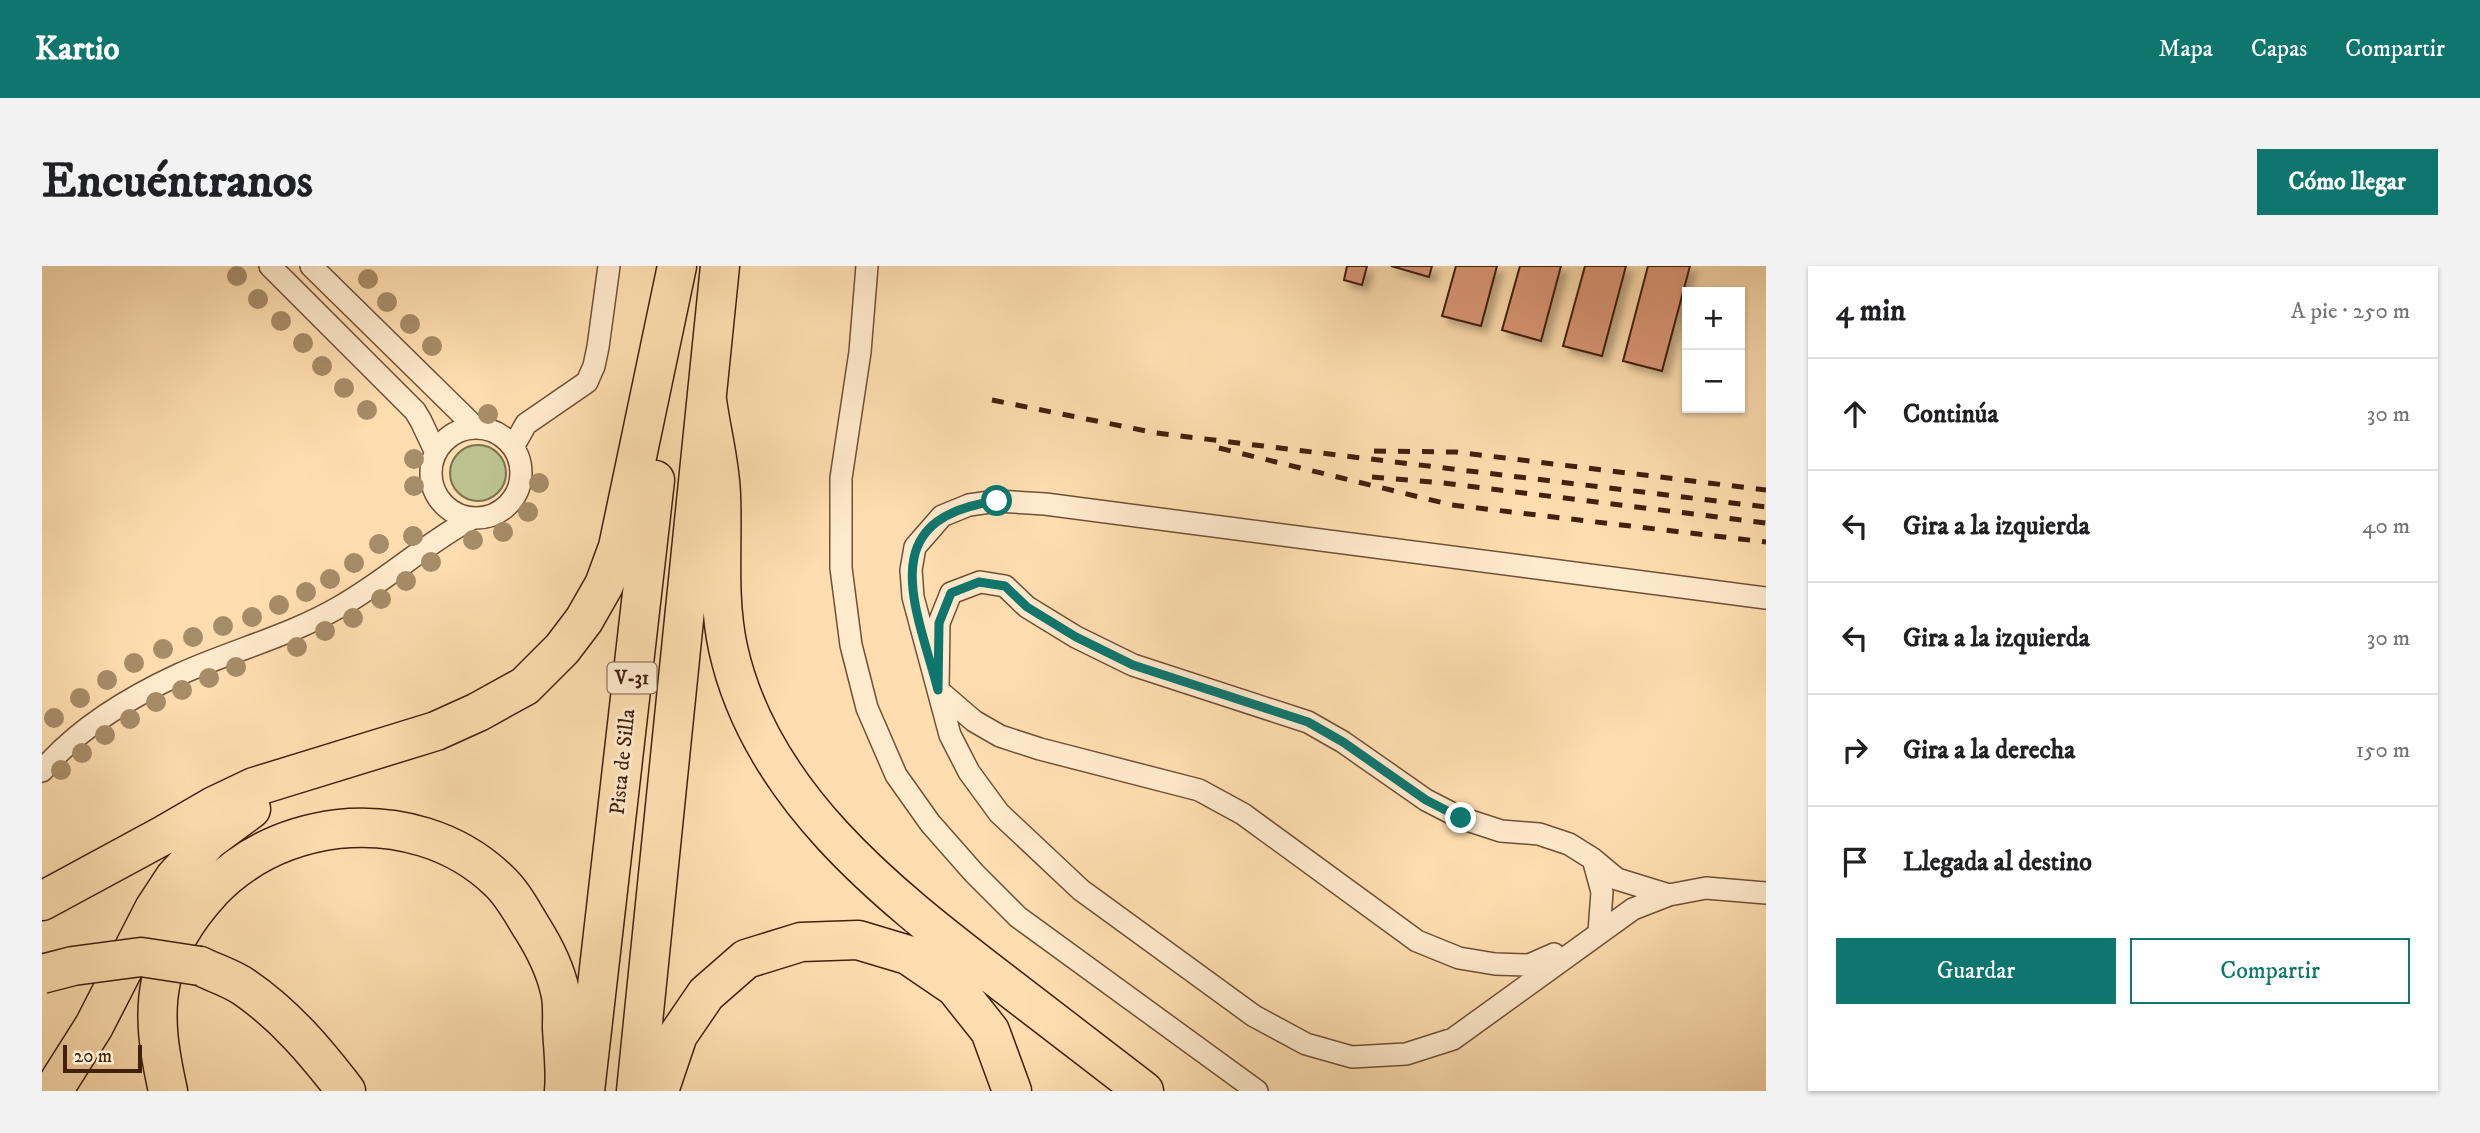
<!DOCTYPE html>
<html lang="es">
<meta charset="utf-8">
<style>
:root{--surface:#fff;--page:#f2f2f2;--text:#202124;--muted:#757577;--line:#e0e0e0;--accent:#0f766e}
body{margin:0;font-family:"IM FELL DW Pica",serif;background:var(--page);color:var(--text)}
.controls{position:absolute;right:21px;top:21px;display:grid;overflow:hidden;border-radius:0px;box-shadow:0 2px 5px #0004}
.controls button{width:63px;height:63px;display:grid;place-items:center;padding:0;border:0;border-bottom:2px solid var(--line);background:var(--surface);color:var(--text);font:35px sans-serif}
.scale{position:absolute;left:21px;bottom:18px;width:79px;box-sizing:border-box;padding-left:7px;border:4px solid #41200e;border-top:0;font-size:19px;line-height:24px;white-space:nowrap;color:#41200e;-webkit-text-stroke:5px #feeacc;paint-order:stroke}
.stop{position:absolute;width:21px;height:21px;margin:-16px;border:5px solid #0f766e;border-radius:50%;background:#fff}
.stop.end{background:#0f766e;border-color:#fff;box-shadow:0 2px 7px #0008}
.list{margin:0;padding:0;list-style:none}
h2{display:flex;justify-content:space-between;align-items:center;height:91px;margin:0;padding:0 28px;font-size:30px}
h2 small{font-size:23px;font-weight:400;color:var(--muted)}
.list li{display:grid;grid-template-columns:46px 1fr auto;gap:21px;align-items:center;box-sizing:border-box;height:112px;padding:0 28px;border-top:2px solid var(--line)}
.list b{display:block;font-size:26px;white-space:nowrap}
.list em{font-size:23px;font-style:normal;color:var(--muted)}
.actions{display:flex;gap:14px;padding:21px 28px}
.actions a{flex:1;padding:16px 0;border:2px solid var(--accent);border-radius:0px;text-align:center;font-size:24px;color:var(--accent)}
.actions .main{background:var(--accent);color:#fff}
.icon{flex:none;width:38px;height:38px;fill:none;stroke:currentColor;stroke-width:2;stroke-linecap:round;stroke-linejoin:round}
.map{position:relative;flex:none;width:1724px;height:825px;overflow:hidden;border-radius:0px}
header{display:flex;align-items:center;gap:42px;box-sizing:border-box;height:98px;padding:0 35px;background:var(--accent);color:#fff}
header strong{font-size:33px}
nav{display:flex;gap:38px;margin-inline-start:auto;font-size:24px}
.intro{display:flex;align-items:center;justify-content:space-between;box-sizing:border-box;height:168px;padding:0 42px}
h1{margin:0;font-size:49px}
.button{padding:18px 32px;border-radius:0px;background:var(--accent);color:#fff;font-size:24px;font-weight:700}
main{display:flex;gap:42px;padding:0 42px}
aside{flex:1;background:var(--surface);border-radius:0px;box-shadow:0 2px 5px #0004}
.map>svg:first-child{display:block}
.green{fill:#bbc28e;stroke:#7e714e;stroke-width:2}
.building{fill:#da9777;stroke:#41200e;stroke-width:2;filter:url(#shadow)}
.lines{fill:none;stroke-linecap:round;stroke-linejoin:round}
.street-casing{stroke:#705036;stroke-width:24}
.highway-casing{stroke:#41200e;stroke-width:41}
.street{stroke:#feeacc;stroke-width:21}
.highway{stroke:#fedeb0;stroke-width:38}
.rail{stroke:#41200e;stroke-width:5;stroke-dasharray:12 12;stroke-linecap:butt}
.highway-bridge-casing{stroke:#41200e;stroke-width:41;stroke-linecap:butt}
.highway-bridge{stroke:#fedeb0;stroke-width:38}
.tree{fill:#a78c68}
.route{stroke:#0f766e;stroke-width:9}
.labels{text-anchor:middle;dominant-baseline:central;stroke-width:6;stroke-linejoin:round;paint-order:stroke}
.shield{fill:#feeacc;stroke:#7a5d47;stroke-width:2}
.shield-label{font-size:19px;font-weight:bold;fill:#41200e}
.street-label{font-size:21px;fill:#41200e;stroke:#feeacc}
</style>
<header>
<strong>Kartio</strong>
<nav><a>Mapa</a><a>Capas</a><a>Compartir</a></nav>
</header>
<div class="intro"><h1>Encuéntranos</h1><a class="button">Cómo llegar</a></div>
<main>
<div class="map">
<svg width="1724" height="825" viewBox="0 0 1724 825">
<defs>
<filter id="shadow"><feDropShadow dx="6" dy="6" stdDeviation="3.5" flood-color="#0004"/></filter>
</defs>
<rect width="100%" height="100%" fill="#fedeb0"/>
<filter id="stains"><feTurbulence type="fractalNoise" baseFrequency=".00286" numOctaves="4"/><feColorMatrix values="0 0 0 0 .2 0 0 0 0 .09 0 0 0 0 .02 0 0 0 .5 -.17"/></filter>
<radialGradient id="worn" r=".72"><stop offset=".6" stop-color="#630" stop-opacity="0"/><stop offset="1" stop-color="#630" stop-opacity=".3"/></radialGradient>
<!-- green -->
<path class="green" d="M408 207a28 28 0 1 1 56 0a28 28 0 1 1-56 0Z"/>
<!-- building -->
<path class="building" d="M1305 0H1325L1320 19 1302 14Z
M1349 0H1390L1387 11Z
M1414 0H1455L1439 60 1400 50Z
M1478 0H1519L1499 75 1460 64Z
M1543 0H1584L1560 90 1521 80Z
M1606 0H1648L1620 105 1581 95Z"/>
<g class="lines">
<!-- street casing -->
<g class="street-casing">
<path id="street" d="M228 0 373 145 379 155 394 187
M269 0 434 162
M825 0 818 86 799 212V302L809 379 825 442 854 509 888 557 932 607 976 651 1215 825
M389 207a45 45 0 1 1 90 0a45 45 0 1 1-90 0Z
M471 181 484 158 545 116 552 100 556 81 567 0
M1724 332 1003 238 955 235 927 239 900 250 873 281 869 304 871 331 908 469 927 506 957 547 1039 624 1212 750 1264 778 1310 791 1364 788 1411 773 1591 643 1627 629 1664 622 1724 627
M0 505C35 463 88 431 138 408 191 384 248 370 299 340 345 314 384 277 431 252
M1551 593 1560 626 1557 666
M1512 688 1487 699 1453 698 1417 692 1375 675 1201 548 1157 524 998 483 958 470 932 455 896 424 897 357 909 327 938 316 963 320 985 341 1034 371 1091 399 1266 456 1301 476 1384 534 1419 552 1459 565 1497 568 1527 578 1551 593 1575 613 1627 629"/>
</g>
<!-- highway casing -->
<g class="highway-casing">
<path id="highway" d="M665 134C669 165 678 197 679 229 681 280 675 331 686 382 718 528 843 626 955 712 1004 750 1053 787 1102 825
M0 635 122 569 172 540 212 521 394 465 436 446 483 420 520 383 542 354 562 319 576 281 635 0
M158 700C172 707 189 712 202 721 243 749 274 786 304 825
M11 825 52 760 112 643 133 611 167 574 209 543
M126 825C118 789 111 752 119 715 126 680 146 650 170 624 204 589 248 569 296 563 354 557 414 573 457 615 471 628 480 646 490 662 502 681 513 703 518 725 521 736 520 750 520 762 521 782 524 804 522 825
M543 825 613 214
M594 825 678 0
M617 825 636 769 664 728 704 693 759 676 816 674 866 689 913 721 948 765 970 825"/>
</g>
<!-- street -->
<use href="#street" class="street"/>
<!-- highway -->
<use href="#highway" class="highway"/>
<!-- rail -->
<path class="rail" d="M950 134 1114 167 1724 241
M1177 182 1410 239 1724 276
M1332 185 1414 186 1724 224
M1330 211 1401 217 1724 257"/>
<!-- highway-bridge casing -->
<g class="highway-bridge-casing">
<path id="highway-bridge" d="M0 708 31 700 99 691 158 700"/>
</g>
<!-- highway-bridge -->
<use href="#highway-bridge" class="highway-bridge"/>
</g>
<!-- trees -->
<g class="tree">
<circle cx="195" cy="10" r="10"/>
<circle cx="326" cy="13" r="10"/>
<circle cx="216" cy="33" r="10"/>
<circle cx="345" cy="36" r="10"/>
<circle cx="239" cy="55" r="10"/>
<circle cx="368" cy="58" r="10"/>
<circle cx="261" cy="77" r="10"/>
<circle cx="390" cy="80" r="10"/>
<circle cx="280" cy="100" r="10"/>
<circle cx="302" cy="122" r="10"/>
<circle cx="325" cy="144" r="10"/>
<circle cx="446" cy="148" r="10"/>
<circle cx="372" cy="193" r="10"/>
<circle cx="497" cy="217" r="10"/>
<circle cx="372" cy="220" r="10"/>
<circle cx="486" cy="246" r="10"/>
<circle cx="461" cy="266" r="10"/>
<circle cx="371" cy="270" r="10"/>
<circle cx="431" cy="274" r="10"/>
<circle cx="337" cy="278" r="10"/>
<circle cx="389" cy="296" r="10"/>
<circle cx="312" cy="297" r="10"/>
<circle cx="288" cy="313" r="10"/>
<circle cx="364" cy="315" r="10"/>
<circle cx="264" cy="326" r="10"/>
<circle cx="339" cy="333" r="10"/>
<circle cx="237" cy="339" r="10"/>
<circle cx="210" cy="351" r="10"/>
<circle cx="311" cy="352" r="10"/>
<circle cx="181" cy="360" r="10"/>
<circle cx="283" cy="365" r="10"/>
<circle cx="151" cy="371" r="10"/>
<circle cx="255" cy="381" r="10"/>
<circle cx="121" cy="383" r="10"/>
<circle cx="92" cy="397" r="10"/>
<circle cx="194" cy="401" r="10"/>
<circle cx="167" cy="412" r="10"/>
<circle cx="65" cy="414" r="10"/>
<circle cx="140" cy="424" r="10"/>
<circle cx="38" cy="432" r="10"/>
<circle cx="114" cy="436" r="10"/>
<circle cx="12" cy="452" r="10"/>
<circle cx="88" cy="453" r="10"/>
<circle cx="63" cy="469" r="10"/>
<circle cx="40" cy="487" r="10"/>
<circle cx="19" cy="504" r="10"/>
</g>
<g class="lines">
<!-- route -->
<path class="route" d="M955 235C830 252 874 340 896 424L897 357 909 327 937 316 963 320 985 341 1034 371 1091 399 1266 456 1301 476 1384 534 1419 552"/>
</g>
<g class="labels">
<!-- shield labels -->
<rect class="shield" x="565.5" y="396.5" width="49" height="31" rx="5"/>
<g class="shield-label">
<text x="590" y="412">V-31</text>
</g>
<!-- street labels -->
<g class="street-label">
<text transform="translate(581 496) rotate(-84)">Pista de Silla</text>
</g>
</g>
<rect width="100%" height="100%" filter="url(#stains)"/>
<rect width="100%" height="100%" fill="url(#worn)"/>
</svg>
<div class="controls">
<button>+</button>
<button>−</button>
</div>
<div class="scale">20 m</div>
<div class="stop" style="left:955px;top:235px"></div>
<div class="stop end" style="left:1419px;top:552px"></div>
</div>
<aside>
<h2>4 min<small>A pie · 250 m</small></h2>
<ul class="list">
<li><svg class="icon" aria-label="ahead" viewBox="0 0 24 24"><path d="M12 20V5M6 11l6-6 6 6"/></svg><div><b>Continúa</b></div><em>30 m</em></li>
<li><svg class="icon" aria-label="left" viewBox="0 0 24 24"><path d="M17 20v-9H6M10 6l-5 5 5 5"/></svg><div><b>Gira a la izquierda</b></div><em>40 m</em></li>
<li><svg class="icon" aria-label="left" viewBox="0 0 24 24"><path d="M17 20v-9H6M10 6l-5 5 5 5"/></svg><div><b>Gira a la izquierda</b></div><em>30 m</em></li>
<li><svg class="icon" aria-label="right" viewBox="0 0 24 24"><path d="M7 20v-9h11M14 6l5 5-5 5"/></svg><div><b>Gira a la derecha</b></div><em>150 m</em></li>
<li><svg class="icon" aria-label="arrive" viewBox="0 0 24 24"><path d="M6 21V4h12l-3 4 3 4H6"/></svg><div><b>Llegada al destino</b></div></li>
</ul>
<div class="actions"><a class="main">Guardar</a><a>Compartir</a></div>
</aside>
</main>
